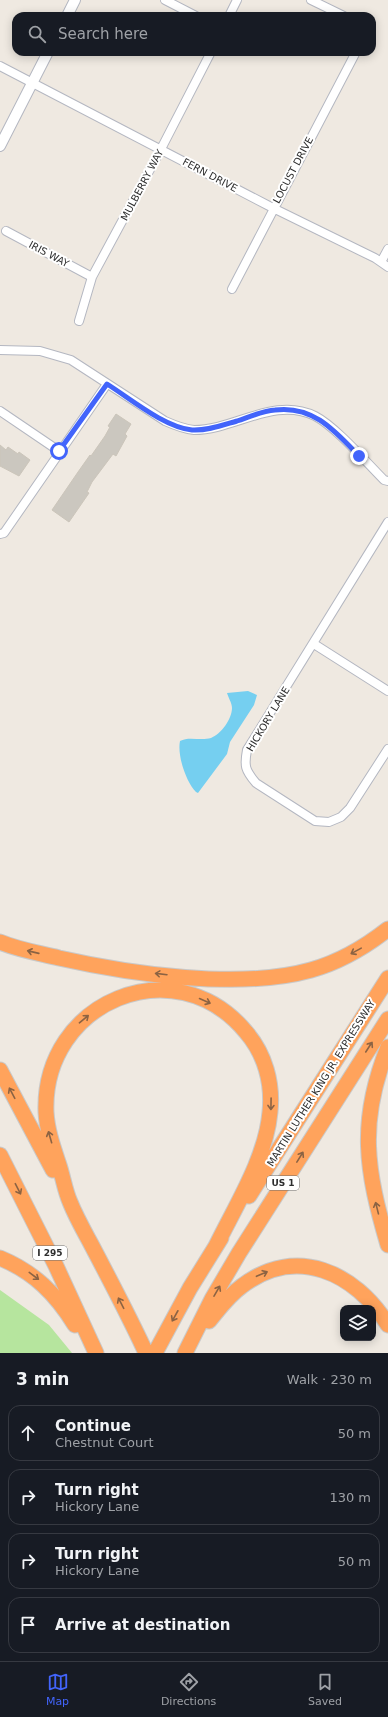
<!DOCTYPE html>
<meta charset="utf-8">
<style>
:root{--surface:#171b24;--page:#20242c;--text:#f1f3f6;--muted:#9ea1a6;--line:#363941;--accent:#4264fb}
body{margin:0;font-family:"DejaVu Sans",sans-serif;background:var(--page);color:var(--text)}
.controls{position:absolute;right:12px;bottom:12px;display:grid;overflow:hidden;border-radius:8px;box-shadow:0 2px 10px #0003}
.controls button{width:36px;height:36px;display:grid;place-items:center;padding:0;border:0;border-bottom:1px solid var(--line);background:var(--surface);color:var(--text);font:20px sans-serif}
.stop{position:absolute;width:12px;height:12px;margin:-9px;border:3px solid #4264fb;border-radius:50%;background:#fff}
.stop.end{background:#4264fb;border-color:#fff;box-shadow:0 1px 4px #0008}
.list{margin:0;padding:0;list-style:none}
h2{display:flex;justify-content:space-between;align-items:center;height:52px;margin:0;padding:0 16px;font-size:17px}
h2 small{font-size:13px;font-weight:400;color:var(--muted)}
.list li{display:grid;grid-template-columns:26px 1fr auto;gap:12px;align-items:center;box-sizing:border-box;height:56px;margin:0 8px 8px;padding:0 8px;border:1px solid var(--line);border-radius:12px}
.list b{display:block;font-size:15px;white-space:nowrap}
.list p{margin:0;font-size:13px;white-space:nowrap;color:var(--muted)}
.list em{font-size:13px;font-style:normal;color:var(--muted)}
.icon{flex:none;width:22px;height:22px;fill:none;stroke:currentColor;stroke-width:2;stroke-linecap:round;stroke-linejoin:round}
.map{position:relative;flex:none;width:388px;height:1353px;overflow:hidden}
.search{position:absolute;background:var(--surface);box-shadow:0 2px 10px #0003;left:12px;right:12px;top:12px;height:44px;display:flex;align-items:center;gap:10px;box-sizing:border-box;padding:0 14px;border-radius:12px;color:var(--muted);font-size:15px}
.sheet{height:308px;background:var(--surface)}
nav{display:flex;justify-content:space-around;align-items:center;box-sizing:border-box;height:56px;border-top:1px solid var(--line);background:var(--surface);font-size:11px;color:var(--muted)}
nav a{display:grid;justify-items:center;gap:2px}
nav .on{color:var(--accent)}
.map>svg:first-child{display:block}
.green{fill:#b6e59e}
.water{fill:#75cff0}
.building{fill:#cbc7bf;stroke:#cbc5ba}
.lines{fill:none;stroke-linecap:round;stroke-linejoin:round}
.minor-casing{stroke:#b4b7c1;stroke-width:10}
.tertiary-casing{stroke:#b4b7c1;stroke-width:12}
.motorway-casing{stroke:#c9c9c9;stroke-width:17}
.minor{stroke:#fff;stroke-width:8}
.tertiary{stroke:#fff;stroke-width:10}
.motorway{stroke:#ffa35c;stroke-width:15}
.oneway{stroke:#8c6343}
.route{stroke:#4264fb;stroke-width:5}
.labels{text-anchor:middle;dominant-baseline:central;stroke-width:4;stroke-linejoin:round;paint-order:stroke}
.shield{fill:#fff;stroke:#6d6d6d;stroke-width:1}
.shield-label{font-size:9px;font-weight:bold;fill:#2e2e2e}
.street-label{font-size:10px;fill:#2e2e2e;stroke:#fff}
</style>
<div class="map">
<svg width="388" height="1353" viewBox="0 0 388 1353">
<rect width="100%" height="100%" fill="#efe9e1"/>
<!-- green -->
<path class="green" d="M0 1290 49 1325 72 1353H0Z"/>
<!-- water -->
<path class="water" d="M248 691 257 695 254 705 230 742 227 754 198 793 196 792C186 782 177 755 180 741 189 736 200 741 211 738 221 734 232 719 232 708 232 703 228 697 227 693Z"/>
<!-- building -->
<path class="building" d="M116 414 131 424 125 434 127 436 116 456 113 454 92 482 87 492 89 493 69 522 52 510 78 472 90 455 91 456 105 436 110 427 108 426Z
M0 445 6 450 8 447 18 454 19 452 30 460 19 476 0 466Z"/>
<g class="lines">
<!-- minor casing -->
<g class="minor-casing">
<path id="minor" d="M165 0 196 16
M311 0 344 16
M229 16 237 0
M0 66 273 208 375 258 388 267
M6 231 92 277
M381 262 388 249
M232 289 356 52
M79 321 92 277 161 149 211 52
M0 350 40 351 71 360 165 421C174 425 183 429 194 430 235 430 274 396 315 416 336 427 366 462 384 480L388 481
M0 411 59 451
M388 522 247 750C244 766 245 770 256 783L315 821 329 822 341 817 350 808 388 749
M0 534 4 533 107 384
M314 644 388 691"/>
</g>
<!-- tertiary casing -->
<g class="tertiary-casing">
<path id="tertiary" d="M67 16 75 0
M0 146 48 52"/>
</g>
<!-- motorway casing -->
<g class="motorway-casing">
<path id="motorway" d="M0 942C19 950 39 953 59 958 130 974 240 990 311 970 340 962 365 947 388 929
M388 1047C358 1122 366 1170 388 1245
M0 1070 53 1170
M0 1155 56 1266 96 1353
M249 1196 388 978
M0 1258C34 1272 56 1294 75 1325
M209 1321C219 1309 228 1296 242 1286 296 1245 355 1272 388 1325
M146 1353C129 1316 110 1280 91 1244 84 1231 76 1217 70 1202 65 1191 63 1177 59 1165 53 1147 47 1130 46 1112 42 1002 175 946 246 1032 265 1054 273 1083 270 1112 266 1158 236 1205 216 1246
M155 1353 190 1288 221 1238
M185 1353 212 1299 239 1253 388 1019"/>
</g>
<!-- minor -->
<use href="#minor" class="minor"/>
<!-- tertiary -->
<use href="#tertiary" class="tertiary"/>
<!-- motorway -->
<use href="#motorway" class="motorway"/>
</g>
<!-- one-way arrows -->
<defs><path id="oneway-shaft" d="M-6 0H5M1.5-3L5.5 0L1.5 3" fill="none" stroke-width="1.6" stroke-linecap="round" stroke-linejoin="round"/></defs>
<g class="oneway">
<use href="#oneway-shaft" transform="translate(356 951) rotate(151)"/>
<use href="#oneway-shaft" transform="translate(33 952) rotate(-167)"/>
<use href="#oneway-shaft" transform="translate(161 974) rotate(-173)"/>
<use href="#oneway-shaft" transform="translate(205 1001) rotate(24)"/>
<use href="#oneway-shaft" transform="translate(84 1019) rotate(-40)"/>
<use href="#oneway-shaft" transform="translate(369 1047) rotate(-57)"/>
<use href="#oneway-shaft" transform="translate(12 1093) rotate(-118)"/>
<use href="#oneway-shaft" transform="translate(271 1104) rotate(91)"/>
<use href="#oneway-shaft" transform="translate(50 1137) rotate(-106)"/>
<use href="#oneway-shaft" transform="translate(300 1157) rotate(-58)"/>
<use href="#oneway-shaft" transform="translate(18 1189) rotate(63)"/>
<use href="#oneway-shaft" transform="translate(377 1208) rotate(-104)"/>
<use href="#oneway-shaft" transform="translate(262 1274) rotate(-23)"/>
<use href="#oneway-shaft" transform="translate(34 1276) rotate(37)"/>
<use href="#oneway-shaft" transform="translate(217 1291) rotate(-60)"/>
<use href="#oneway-shaft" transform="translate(121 1303) rotate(-117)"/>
<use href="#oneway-shaft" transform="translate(175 1316) rotate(119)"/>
</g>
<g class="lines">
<!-- route -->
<path class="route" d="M59 451 107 384C131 399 164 427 192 430 207 431 223 425 237 421 249 417 262 411 275 410 313 405 335 431 359 456"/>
</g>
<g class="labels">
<!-- shield labels -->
<g class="shield">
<rect x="267" y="1176" width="32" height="14" rx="3"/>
<rect x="33" y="1246" width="34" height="14" rx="3"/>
</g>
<g class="shield-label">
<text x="283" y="1183">US 1</text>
<text x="50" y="1253">I 295</text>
</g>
<!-- street labels -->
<g class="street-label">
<text transform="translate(293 170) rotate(-62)">LOCUST DRIVE</text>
<text transform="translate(210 175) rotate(28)">FERN DRIVE</text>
<text transform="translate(142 185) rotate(-62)">MULBERRY WAY</text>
<text transform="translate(49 254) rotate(28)">IRIS WAY</text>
<text transform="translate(268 719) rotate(-59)">HICKORY LANE</text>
<text transform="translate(321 1083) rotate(-58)">MARTIN LUTHER KING JR. EXPRESSWAY</text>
</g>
</g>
</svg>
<div class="controls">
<button><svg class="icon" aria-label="layers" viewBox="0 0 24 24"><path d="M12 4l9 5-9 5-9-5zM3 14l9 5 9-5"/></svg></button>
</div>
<div class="stop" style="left:59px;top:451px"></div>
<div class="stop end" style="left:359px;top:456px"></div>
<div class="search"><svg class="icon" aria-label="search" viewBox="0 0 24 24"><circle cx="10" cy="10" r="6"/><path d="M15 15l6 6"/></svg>Search here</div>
</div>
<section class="sheet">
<h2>3 min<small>Walk · 230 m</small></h2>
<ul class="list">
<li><svg class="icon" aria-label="ahead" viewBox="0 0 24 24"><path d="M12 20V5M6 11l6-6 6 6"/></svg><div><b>Continue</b><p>Chestnut Court</p></div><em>50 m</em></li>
<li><svg class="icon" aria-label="right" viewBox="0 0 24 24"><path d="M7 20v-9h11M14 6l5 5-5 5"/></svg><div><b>Turn right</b><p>Hickory Lane</p></div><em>130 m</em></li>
<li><svg class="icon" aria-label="right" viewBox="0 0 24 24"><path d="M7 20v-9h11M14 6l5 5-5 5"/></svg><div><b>Turn right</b><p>Hickory Lane</p></div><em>50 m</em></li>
<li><svg class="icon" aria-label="arrive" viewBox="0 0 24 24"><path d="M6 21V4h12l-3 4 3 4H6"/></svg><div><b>Arrive at destination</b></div></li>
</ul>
</section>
<nav>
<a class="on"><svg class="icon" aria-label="map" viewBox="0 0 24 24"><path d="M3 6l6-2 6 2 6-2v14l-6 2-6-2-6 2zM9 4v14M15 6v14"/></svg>Map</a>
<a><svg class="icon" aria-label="directions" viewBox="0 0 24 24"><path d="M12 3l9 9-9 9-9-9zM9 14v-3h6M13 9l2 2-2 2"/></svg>Directions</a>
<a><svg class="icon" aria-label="saved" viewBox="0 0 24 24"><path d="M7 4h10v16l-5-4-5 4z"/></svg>Saved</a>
</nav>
